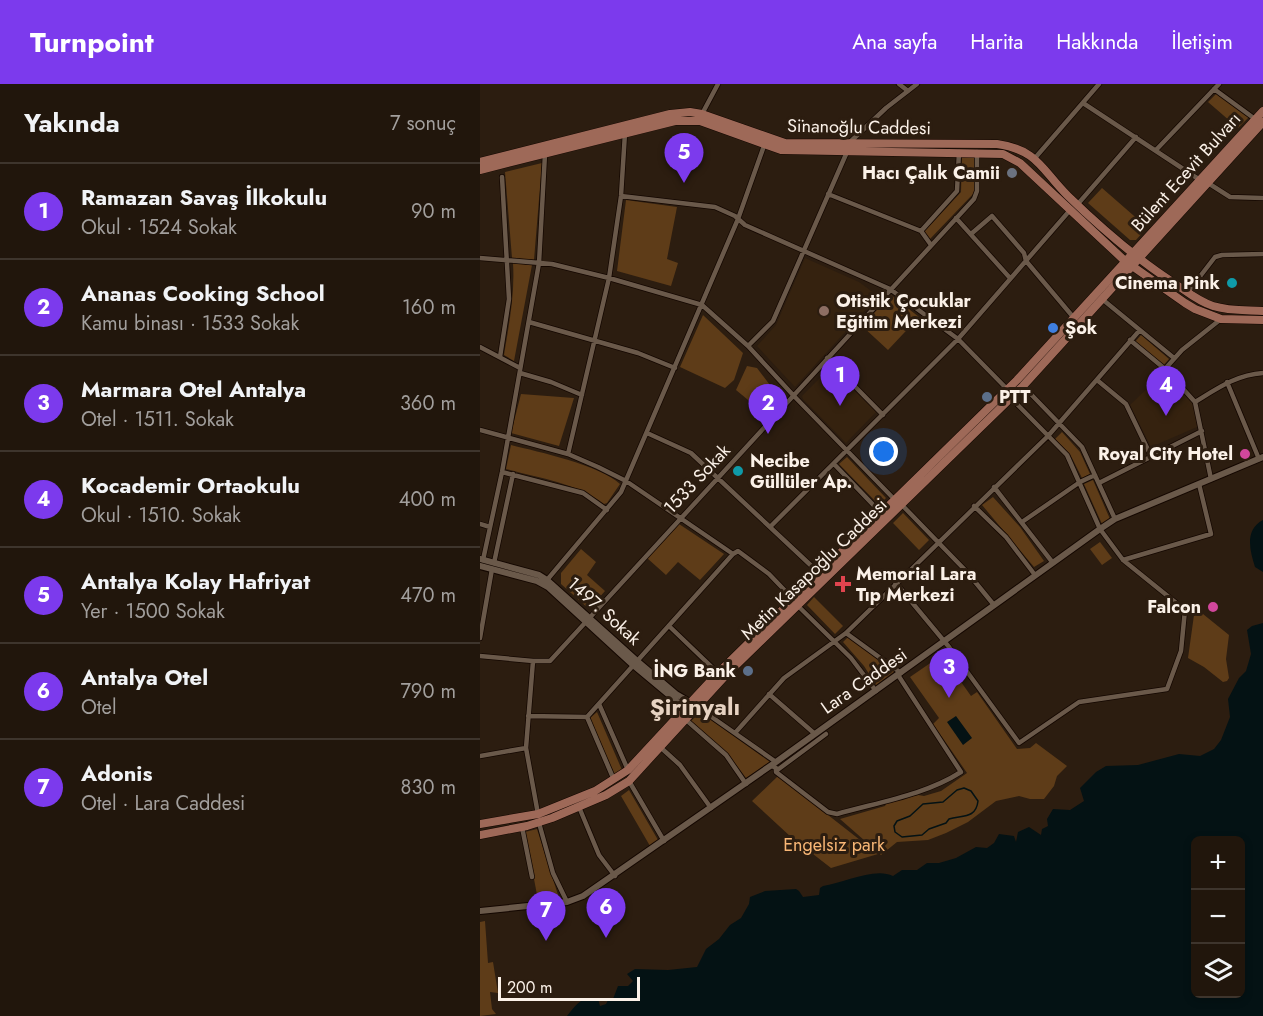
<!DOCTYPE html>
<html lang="tr">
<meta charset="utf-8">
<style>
:root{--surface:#21160c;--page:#2d231a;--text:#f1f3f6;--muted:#a29f9d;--line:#3e352d;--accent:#7c3aed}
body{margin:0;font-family:Jost,sans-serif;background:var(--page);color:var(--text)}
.controls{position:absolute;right:18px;bottom:18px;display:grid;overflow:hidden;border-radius:9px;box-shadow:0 3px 9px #0003}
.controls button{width:54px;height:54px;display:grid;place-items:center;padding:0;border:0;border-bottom:2px solid var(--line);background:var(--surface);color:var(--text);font:30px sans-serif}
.scale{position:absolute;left:18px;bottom:15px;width:142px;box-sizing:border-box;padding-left:6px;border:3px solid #fbf1e8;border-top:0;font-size:16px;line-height:21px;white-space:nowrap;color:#fbf1e8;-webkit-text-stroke:4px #2c1d10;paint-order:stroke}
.you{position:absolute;left:404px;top:368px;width:21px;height:21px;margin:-15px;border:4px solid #fff;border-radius:50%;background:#1a73e8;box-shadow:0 0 0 9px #1a73e833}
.badge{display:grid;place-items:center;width:39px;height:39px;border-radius:50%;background:var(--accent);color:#fff;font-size:20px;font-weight:700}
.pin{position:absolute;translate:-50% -50px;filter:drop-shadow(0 2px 3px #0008)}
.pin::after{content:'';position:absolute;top:32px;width:21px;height:18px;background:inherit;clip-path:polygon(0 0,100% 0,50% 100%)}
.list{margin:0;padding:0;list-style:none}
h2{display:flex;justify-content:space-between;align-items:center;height:78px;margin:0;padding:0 24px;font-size:26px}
h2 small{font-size:20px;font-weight:400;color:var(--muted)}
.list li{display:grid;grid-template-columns:39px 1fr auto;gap:18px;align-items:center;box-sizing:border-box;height:96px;padding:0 24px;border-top:2px solid var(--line)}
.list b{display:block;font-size:22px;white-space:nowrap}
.list p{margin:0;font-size:20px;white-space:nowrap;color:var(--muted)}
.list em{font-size:20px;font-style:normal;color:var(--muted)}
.icon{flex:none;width:33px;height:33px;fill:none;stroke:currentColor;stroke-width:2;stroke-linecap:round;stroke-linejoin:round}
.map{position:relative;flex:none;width:783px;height:932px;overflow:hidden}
header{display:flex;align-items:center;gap:36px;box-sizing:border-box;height:84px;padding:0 30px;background:var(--accent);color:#fff}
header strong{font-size:28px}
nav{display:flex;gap:33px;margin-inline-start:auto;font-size:21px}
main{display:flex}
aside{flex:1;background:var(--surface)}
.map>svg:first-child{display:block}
.built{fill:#35220f}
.green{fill:#5e3c18}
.water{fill:#041214;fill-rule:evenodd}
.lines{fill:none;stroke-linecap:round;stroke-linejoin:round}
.stream{stroke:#041214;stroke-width:1.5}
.minor-casing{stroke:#140700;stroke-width:6}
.tertiary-casing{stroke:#140700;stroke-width:8}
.primary-casing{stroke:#140700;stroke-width:9}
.minor{stroke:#6a594a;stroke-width:4.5}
.tertiary{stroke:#6a594a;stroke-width:6}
.primary{stroke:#9e6958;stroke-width:8}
.worship-dot{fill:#6b7280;stroke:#2c1d10;stroke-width:2}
.culture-dot{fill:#0f9aa8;stroke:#2c1d10;stroke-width:2}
.education-dot{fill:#8d6e63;stroke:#2c1d10;stroke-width:2}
.shop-dot{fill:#3f7fe0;stroke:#2c1d10;stroke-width:2}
.service-dot{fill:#5c6f8a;stroke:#2c1d10;stroke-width:2}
.hotel-dot{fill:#d1479c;stroke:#2c1d10;stroke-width:2}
.health-dot{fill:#e0444e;stroke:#2c1d10;stroke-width:2}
.labels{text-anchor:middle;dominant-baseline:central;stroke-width:6;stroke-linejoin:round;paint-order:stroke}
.street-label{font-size:18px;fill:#fbf1e8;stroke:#2c1d10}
.poi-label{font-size:18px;font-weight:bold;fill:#fbf1e8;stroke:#2c1d10;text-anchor:end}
.park-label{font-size:18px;fill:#f9b776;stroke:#2c1d10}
.district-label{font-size:24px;font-weight:bold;fill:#e7d3c2;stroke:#2c1d10}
</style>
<header>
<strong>Turnpoint</strong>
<nav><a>Ana sayfa</a><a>Harita</a><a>Hakkında</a><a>İletişim</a></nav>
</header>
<main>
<aside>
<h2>Yakında<small>7 sonuç</small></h2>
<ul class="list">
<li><span class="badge">1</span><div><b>Ramazan Savaş İlkokulu</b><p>Okul · 1524 Sokak</p></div><em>90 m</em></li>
<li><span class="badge">2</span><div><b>Ananas Cooking School</b><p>Kamu binası · 1533 Sokak</p></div><em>160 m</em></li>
<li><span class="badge">3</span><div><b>Marmara Otel Antalya</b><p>Otel · 1511. Sokak</p></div><em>360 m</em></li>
<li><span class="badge">4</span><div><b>Kocademir Ortaokulu</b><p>Okul · 1510. Sokak</p></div><em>400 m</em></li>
<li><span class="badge">5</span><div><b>Antalya Kolay Hafriyat</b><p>Yer · 1500 Sokak</p></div><em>470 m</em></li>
<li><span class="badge">6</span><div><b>Antalya Otel</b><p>Otel</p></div><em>790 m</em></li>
<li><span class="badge">7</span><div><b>Adonis</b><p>Otel · Lara Caddesi</p></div><em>830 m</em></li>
</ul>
</aside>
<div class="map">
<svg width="783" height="932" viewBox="0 0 783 932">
<rect width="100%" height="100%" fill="#2c1d10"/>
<!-- built -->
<path class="built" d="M325 174 379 198 398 212 315 303 277 262 296 241Z
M351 283 396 328 366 359 323 315 322 312Z
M683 289 714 320 717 343 671 363 650 321Z"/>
<!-- green -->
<path class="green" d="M738 8 769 33 758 44 728 18Z
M482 71H494V109L450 155 444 148 481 108Z
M62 79 54 176 32 174 25 88Z
M622 104 661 138 664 147 656 156H650L608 119Z
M146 116 197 123 187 175 198 179 191 202 137 187Z
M33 179 52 181 34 277 24 271C29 240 35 211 33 179Z
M411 211 439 233 408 266 382 242Z
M223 231 263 269 254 296 245 304 200 283Z
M661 251 689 275 683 282 655 258Z
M267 282 277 284 296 309 279 325 256 306Z
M41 310 94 314 79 362 31 349Z
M582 348 600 368 610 390 602 394 590 370 575 355Z
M31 361C59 368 120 381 140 400L127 419 124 420C96 399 59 394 26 385Z
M367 373 406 414 399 421 359 380Z
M613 396 630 435 622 440 604 400Z
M513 413 540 443 564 477 554 483 502 421Z
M423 429 449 456 439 466 413 439Z
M199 440 244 470 220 496 198 478 186 491 167 474Z
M620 458 632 474 622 481 610 465Z
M101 465 116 478 107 491 125 507 109 525 81 500V489Z
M334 513 363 542 355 550 327 521Z
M720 529 723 530 749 551 746 575 749 594 747 597 743 598 724 583 708 574 714 531Z
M368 553 415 587 396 601 384 582 363 558Z
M462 571 491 612 497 608 537 665 550 664 556 659 587 682 577 692 574 702 564 715H550L539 712 516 717 488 738 466 749 448 756 417 758 401 771 360 735 405 722 407 718 438 711 444 712 461 707 487 689 453 640 459 634 430 593Z
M117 628 142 686 134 690 110 634Z
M220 628 290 678 266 694 248 670 211 637Z
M298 692 398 770 351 784 311 753 272 717Z
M149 706 178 756 170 762 141 712Z
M57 745 79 814 58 816 45 748Z
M5 837 8 879 13 878 18 909 10 908 12 925 16 930 0 932V838Z"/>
<!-- water -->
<path class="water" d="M783 436V488L775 483C770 467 764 446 783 436Z
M783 539V932H87C96 921 102 911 118 915L120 922 126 920 129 914 133 915 138 902H148L153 897 147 890 155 885 188 886 217 883 226 865 239 855 250 841 261 834 269 820 270 813 285 807 316 805 319 807 323 813 339 811 340 804 343 802C363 799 395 783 413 792L422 786H437L447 779H459L476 774 496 763 507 764 514 759 519 750 534 752 536 758 538 748 549 743 561 751 562 745 568 742 567 735 573 725 590 726 604 717 600 704 616 688 626 682 658 681 699 670 720 672 734 665 741 656 750 633 748 615 759 594 766 587 771 570 767 546 772 542ZM716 756H760V910H716Z
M476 632 492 654 483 661 467 638Z"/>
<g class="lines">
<!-- stream -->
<path class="stream" d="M484 704 491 707 498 717C496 735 482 731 469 735L466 739 449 745 442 751 422 753 415 748 414 742 417 737 430 732 443 720 463 718 477 706Z"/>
<!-- minor casing -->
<g class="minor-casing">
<path id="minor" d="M419 0 428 7
M734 5 775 35
M603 19 720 96
M222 30 238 0
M369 59 406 24 437 0
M676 66 739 0
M555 74 619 0
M728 99 750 113 783 114
M348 110 441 147 451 161
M141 112 235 123 255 132 265 141 410 205 478 255 527 305
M597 121 656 53
M476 134 530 194
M441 147 477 107 479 68
M491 150 512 132 544 169 546 177 594 234
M0 174 72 180 129 194 222 221 268 262 313 311 415 416
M708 208 735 173 742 171 783 170
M622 215 694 274
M49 238 158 269 195 284
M650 256 685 285 715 318 731 395
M268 262 293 237 367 68
M0 263 40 284
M20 273 29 215 22 93
M347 274 403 331
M685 285 702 266 741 235
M40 289 71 298 102 311
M617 296 646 320 671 372
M747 298 779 375
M543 302 602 363 635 435
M715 318C738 304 756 291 783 289
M0 346 88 370 118 383 146 397 253 470 258 467 289 490 313 515
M167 349 211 369 339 489
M88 370 129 194 141 112 145 49
M354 380 401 429
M22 388 103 409 127 426
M619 399 722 347
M514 403 573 479
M422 421 487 488 514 521
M494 422 526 453 555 491
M542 438 600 398 615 391
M0 440 10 443
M290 443 478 255 591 125
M3 476 22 388 59 179 65 70
M643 476 731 450 719 400
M14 479 33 390
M67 496 141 408 258 135 285 59
M415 498 469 563 539 659 599 618 687 605 701 567 705 526 643 476 620 445 587 371 531 314
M317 521 371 574 396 607
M189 542 238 589
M366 549 421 589
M0 554 12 485
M0 572 53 577
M289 610 335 650
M119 620 148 686
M216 622 296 678
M48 632 107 633 253 470
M107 633 134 696
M205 635 246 671 266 700
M255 649 304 594 366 549 568 352 659 247
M179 662 200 681 231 724
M0 672 46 664
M292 682 296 684V688L348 728 357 730C399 718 445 711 481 688L418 591
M296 687 346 650
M149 697 184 757
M99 723 119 771 135 792
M58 730 46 664 53 577H70L494 115 497 107V68
M59 739 73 789 87 818
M42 743 52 793"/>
</g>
<!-- tertiary casing -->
<g class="tertiary-casing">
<path id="tertiary" d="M0 475 59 491 67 496 156 576 196 610 213 620
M0 482 57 497 68 503 153 581 207 626
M0 827 87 818 103 812 296 678 620 445 635 435 783 373"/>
</g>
<!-- primary casing -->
<g class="primary-casing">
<path id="primary" d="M0 78 190 30 210 28 222 30 305 59 517 60C558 66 561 85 588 112 621 144 655 174 694 199 706 207 719 218 733 222 749 227 766 226 783 227
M0 86 195 37H220L301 66 523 70 540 79 645 177 705 219 715 225 741 235 783 236
M0 740 58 730 115 707 148 686 238 589 537 296 783 27
M0 751 47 742 72 734 126 711 149 697 246 591 543 302 783 38"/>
</g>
<!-- minor -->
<use href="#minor" class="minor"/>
<!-- tertiary -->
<use href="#tertiary" class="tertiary"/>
<!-- primary -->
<use href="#primary" class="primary"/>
</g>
<!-- markers -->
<circle class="worship-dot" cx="532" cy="89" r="6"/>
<g class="culture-dot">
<circle cx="752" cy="199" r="6"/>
<circle cx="258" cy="387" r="6"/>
</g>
<circle class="education-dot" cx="344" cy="227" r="6"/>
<circle class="shop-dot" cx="573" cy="244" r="6"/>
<g class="service-dot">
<circle cx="507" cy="313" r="6"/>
<circle cx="268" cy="587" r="6"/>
</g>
<g class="hotel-dot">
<circle cx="765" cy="370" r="6"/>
<circle cx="733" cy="523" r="6"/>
</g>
<path class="health-dot" d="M360 491h6v6h6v6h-6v6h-6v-6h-6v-6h6z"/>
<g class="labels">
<!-- street labels -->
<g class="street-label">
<text transform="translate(379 43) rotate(1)">Si̇nanoğlu Caddesi</text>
<text transform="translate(706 88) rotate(-48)">Bülent Ecevit Bulvarı</text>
<text transform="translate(217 395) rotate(-47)">1533 Sokak</text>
<text transform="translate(334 485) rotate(-44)">Metin Kasapoğlu Caddesi</text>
<text transform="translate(124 527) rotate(42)">1497. Sokak</text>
<text transform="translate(384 597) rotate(-35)">Lara Caddesi</text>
</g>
<!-- poi labels -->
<g class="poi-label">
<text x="520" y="89">Hacı Çalık Camii</text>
<text x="740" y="199">Cinema Pink</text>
<text x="356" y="217" text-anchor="start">Otistik Çocuklar<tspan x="356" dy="21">Eğitim Merkezi</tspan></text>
<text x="585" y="244" text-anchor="start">Şok</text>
<text x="519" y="313" text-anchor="start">PTT</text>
<text x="753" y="370">Royal City Hotel</text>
<text x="270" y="377" text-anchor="start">Necibe<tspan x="270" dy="21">Güllüler Ap.</tspan></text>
<text x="376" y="490" text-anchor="start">Memorial Lara<tspan x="376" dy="21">Tıp Merkezi</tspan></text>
<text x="721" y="523">Falcon</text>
<text x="256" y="587">İNG Bank</text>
</g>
<!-- park labels -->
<g class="park-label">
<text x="354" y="761">Engelsiz park</text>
</g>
<!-- district labels -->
<g class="district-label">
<text x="215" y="622">Şirinyalı</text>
</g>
</g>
</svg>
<div class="controls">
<button>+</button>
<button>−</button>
<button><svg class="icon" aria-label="layers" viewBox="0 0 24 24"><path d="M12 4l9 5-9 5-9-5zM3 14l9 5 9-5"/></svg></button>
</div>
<div class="scale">200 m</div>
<div class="you"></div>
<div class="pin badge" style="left:360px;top:322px">1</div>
<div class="pin badge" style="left:288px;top:350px">2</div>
<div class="pin badge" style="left:469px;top:614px">3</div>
<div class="pin badge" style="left:686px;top:332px">4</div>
<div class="pin badge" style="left:204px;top:99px">5</div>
<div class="pin badge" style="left:126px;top:854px">6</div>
<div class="pin badge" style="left:66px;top:857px">7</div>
</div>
</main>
